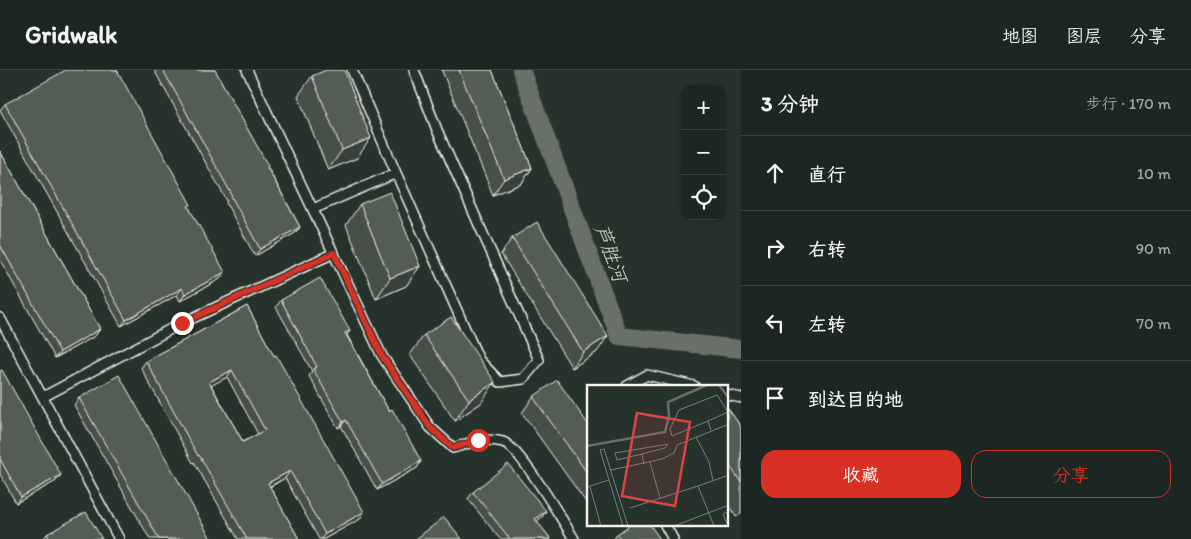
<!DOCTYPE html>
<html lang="zh">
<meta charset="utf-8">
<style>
:root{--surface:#1c2622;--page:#29322f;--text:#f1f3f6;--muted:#a0a5a5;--line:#3a4340;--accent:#d93025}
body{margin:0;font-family:Itim,"LXGW WenKai TC",sans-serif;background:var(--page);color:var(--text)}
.controls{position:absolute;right:15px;top:15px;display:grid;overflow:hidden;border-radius:10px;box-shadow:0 1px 4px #0004}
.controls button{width:45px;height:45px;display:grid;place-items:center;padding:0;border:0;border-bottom:1px solid var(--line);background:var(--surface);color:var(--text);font:25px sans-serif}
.stop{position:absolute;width:15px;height:15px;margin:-11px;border:4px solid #d93025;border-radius:50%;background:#fff}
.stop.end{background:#d93025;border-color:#fff;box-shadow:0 1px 5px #0008}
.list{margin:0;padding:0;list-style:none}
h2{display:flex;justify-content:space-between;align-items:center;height:65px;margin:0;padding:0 20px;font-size:21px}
h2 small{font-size:16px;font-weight:400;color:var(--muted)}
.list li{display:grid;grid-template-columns:32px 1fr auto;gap:15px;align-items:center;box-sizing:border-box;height:75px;padding:0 20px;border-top:1px solid var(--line)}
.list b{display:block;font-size:19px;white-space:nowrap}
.list em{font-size:16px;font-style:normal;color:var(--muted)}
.actions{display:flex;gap:10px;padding:15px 20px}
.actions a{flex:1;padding:11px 0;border:1px solid var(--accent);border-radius:15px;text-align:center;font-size:18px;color:var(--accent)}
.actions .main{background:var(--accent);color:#fff}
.icon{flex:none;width:28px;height:28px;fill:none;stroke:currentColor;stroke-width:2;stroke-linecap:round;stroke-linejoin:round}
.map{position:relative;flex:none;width:741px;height:469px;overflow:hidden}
header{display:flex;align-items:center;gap:30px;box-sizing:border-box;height:70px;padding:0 25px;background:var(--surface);border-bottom:1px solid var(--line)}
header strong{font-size:24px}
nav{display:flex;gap:28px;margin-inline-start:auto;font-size:18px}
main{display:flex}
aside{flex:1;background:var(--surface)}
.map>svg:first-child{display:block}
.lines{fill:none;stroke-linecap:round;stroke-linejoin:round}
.canal{stroke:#676f68;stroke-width:18}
.service-casing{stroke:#f4f1e8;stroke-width:12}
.service{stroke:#26332d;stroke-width:9}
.wall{fill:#474f49;stroke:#f4f1e8;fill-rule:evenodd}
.shaded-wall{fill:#39403c;stroke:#f4f1e8}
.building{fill:#525c55;stroke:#f4f1e8;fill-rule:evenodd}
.route{stroke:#d93025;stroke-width:6}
.labels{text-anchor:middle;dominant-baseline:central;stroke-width:4;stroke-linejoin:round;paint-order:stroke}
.water-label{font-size:20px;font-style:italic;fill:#bcbdb5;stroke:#26332d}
.inset-river{fill:none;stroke:#676f68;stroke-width:2.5}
.inset-road{fill:none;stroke:#787f78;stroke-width:1}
.view{fill:#da4645;fill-opacity:0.15;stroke:#da4645;stroke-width:2.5}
.inset-edge{fill:none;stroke:#f4f1e8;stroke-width:2.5}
</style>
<header>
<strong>Gridwalk</strong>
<nav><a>地图</a><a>图层</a><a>分享</a></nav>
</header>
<main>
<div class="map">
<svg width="741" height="469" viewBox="0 0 741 469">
<rect width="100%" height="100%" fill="#26332d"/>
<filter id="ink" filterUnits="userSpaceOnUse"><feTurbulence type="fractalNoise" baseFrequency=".02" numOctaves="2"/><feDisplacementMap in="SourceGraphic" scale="10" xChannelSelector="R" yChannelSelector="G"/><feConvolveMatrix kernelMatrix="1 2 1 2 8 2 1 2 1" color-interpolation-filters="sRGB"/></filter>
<g filter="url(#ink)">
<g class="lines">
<!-- canal -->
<path class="canal" d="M521 0 619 266 741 279"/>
<!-- service casing -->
<g class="service-casing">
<path id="service" d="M247 0 382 286 430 357 453 378C469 373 486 367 503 372 519 377 563 451 574 469
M352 0 396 103 479 290 500 312 523 309 539 290 437 60 414 0
M313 139 396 103
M0 248 119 469
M627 316 647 305 694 316
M727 325 741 328
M43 327 182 253 334 183
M665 455 673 469"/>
</g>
<!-- service -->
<use href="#service" class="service"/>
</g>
<!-- wall -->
<path class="wall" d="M154 0H215L300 157 295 163 255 186 226 133 227 131Z
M442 0H492L532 98 521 114 493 125 442 1Z
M312 6 357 88 328 100 298 26Z
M5 34 189 137 220 209 180 231 177 225 121 256 0 40Z
M0 81 100 259 95 266 55 288 0 190Z
M360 134 420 196 406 216 376 229 346 155Z
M512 168 597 282 572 298 501 184Z
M281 230 350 261 347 265 389 341 421 391 417 398 377 420 341 356 338 358 309 306 312 301 276 237Z
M247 236 360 449 324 469H319L285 408 270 417 299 469H238L194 392 193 393 141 298 146 291ZM227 307 258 364 243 372 211 315Z
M424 265 481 333 455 351 410 285Z
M0 301 56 411 16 433 0 404Z
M533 327 588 354V435L522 343Z
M79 328 211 469H150L74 335Z
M727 337 741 357V444L736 447 727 433Z
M473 422 546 441 541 448 536 451 551 469H500L468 429Z
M47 464 102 469H43Z
M617 464 660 469H614Z"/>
<!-- shaded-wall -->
<path class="shaded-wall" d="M371 68 357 88 328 100 342 80Z
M532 98 521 114 493 125 504 109Z
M300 157 295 163 255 186 260 179Z
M420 196 406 216 376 229 390 208Z
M225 202 220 209 180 231 185 224Z
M182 218 177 225 121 256 126 250Z
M100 259 95 266 55 288 60 282Z
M608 266 597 282 572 298 583 282Z
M232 300 227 307 205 319 209 312Z
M495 312 481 333 455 351 469 330Z
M346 350 341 356 338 358 343 352Z
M421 391 417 398 377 420 382 414Z
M290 401 285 408 263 420 268 413Z
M61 405 56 411 16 433 21 427Z
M546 441 541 448 530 456 535 449Z
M364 442 360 449 324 469H321L325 464Z"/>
<!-- building -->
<path class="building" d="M66 0H117L191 135 188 136 225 202 185 224 182 218 126 250 5 34Z
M163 0H215L268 96 267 97 300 157 260 179 231 126 232 125Z
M326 0H344L371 68 342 80 312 6Z
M459 0H492L532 98 504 109Z
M0 81 100 259 60 282 0 175Z
M390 122 420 196 390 208 360 134Z
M537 152 608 266 583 282 512 168Z
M320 208 350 261 345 263 389 341 392 339 421 391 382 414 346 350 343 352 313 299 317 297 281 230Z
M247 236 274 286 276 285 364 442 325 464 290 401 268 413 299 469H247L199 385 198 386 146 291ZM232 300 265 360 243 372 209 312Z
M451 247 495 312 469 330 424 265Z
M2 300 61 405 21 427 0 389V301Z
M119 305 211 469H159L79 328Z
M557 310 588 354V404L533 327Z
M727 337 741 357V412L727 392Z
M508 394 546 441 535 449 551 469H510L473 422Z
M86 442 102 469H50L47 464Z
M444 447 462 469H416Z
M630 455H650L660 469H621L617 464Z"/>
</g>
<g class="lines" filter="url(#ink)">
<!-- route -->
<path class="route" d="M182 253 334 183 382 286 430 357 453 378 478 370"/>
</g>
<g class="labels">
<!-- water labels -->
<g class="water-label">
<text transform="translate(611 183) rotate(70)">芦胜河</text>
</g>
</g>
<!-- overview -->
<g transform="translate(587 315)">
<rect width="141" height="141" fill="#26332d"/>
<path class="inset-river" d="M132 0 142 13M0 61 78 47 82 31 81 17 120 0"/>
<path class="inset-road" d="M121 36 85 51 83 44 92 25 130 10 141 27 121 36 124 45M109 52 122 77 126 95M55 69 30 75 28 68 81 59 78 63 55 69 57 79M63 77 73 113M24 85 75 74 87 68 90 60 142 39M0 102 22 95M3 102 14 141M43 123 111 101M142 126 136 129 139 137 142 136M36 141 13 65 17 64 41 141M87 141 142 120M127 141 111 101 142 90"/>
<path class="view" d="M50 28 103 37 88 121 35 111Z"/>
<rect width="141" height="141" class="inset-edge"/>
</g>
</svg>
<div class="controls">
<button>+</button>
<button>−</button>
<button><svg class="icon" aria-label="locate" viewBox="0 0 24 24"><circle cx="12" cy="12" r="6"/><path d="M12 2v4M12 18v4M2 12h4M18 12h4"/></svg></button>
</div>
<div class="stop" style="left:478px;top:370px"></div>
<div class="stop end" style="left:182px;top:253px"></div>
</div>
<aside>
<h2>3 分钟<small>步行 · 170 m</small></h2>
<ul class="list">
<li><svg class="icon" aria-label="ahead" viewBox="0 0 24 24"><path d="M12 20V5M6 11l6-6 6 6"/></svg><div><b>直行</b></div><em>10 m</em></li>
<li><svg class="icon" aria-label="right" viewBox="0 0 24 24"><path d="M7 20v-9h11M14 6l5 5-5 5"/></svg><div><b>右转</b></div><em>90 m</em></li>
<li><svg class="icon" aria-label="left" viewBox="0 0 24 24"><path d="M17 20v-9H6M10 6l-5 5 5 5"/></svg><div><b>左转</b></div><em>70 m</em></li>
<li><svg class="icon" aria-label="arrive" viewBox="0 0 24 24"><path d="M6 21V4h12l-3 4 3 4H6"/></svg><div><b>到达目的地</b></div></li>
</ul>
<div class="actions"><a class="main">收藏</a><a>分享</a></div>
</aside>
</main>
